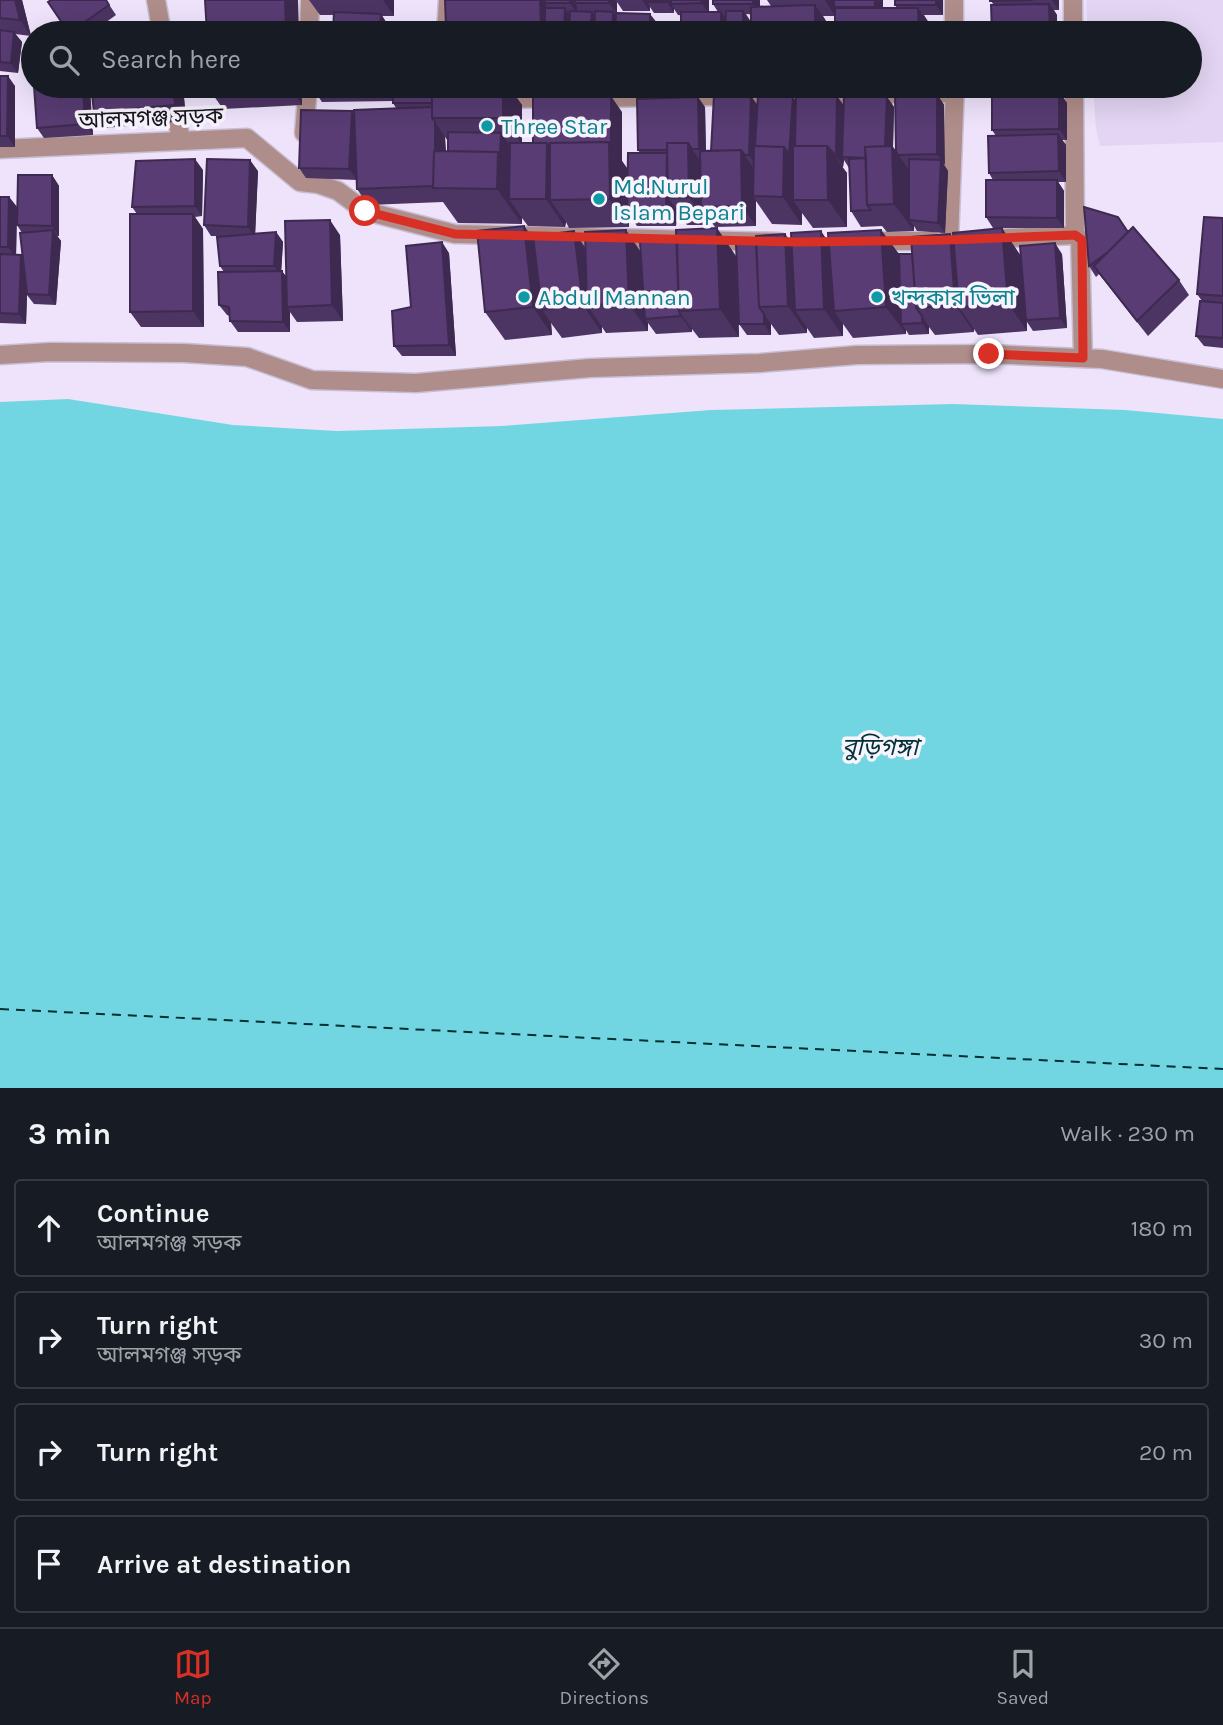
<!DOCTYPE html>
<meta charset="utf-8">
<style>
:root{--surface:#171b24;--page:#242831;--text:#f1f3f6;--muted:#9ea1a6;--line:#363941;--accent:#d93025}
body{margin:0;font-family:Karla,"Noto Sans Bengali",sans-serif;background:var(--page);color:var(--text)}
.stop{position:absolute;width:21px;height:21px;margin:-16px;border:5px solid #d93025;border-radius:50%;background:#fff}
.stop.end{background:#d93025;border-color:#fff;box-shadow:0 2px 7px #0008}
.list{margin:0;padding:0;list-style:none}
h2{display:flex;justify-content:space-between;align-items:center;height:91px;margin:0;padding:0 28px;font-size:30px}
h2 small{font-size:23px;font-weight:400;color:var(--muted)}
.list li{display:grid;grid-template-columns:46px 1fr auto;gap:21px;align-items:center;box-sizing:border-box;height:98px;margin:0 14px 14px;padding:0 14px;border:2px solid var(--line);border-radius:7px}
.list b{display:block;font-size:26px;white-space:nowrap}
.list p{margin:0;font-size:23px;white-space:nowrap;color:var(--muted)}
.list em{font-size:23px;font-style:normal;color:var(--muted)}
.icon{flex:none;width:38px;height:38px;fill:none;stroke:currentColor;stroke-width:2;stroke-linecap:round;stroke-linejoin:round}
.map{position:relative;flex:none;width:1223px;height:1088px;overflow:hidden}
.search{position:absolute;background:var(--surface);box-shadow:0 7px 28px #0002;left:21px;right:21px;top:21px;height:77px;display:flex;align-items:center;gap:18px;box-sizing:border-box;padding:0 24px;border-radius:38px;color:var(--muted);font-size:26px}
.sheet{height:539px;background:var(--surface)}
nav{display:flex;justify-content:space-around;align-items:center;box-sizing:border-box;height:98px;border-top:2px solid var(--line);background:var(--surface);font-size:19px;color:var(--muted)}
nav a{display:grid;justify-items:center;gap:4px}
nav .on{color:var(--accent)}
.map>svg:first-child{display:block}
.built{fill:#e3d5f3}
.water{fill:#72d6e2}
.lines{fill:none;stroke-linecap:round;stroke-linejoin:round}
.ferry{stroke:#003036;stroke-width:2;stroke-dasharray:9 7;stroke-linecap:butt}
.minor-casing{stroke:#c8bed3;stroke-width:21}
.minor{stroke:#af8d8a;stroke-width:18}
.wall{fill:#4c3463;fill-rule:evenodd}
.shaded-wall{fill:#3e2a50}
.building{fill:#583c73;stroke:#3e2a50;stroke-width:2}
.route{stroke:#d93025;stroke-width:9}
.culture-dot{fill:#0f9aa8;stroke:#f8f4fd;stroke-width:2.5}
.labels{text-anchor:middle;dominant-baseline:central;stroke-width:7;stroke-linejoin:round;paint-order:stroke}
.street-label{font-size:23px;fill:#19151e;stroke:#f8f4fd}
.culture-label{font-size:23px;fill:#0d838f;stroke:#f8f4fd;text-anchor:start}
.water-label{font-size:24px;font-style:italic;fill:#003036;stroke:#f8f4fd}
</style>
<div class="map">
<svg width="1223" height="1088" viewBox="0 0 1223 1088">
<rect width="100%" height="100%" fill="#eee3fb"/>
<!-- built -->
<path class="built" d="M1086 0H1223V142L1100 146 1096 128 1093 86H1190V33H1088Z"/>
<!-- water -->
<path class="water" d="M68 399 233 425 337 431 502 426 711 410 953 404 1125 410 1223 419V1088H0V402Z"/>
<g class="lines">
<!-- ferry -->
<path class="ferry" d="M0 1009 1223 1069"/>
<!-- minor casing -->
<g class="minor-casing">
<path id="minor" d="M156 0 162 33
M954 0V33
M1073 0V33
M309 33 310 0
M446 33 448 0
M171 86 181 141
M1074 86 1075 235
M589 98 955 93
M494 99 557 98
M304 133 308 86
M0 149 247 138 300 182 318 184 338 191 365 211 455 234 779 242
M985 239 1075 235 1080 239 1083 358
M866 241H933
M949 241 955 86
M0 355 50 352 184 353 247 357 312 380 416 383 590 368 760 363 857 355 989 354 1102 359 1223 379"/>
</g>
<!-- minor -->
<use href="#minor" class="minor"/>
</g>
<!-- wall -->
<path class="wall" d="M0 0H22L31 36 15 34 22 42 18 73 0 71Z
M106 0 116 15 91 33H70L48 2Z
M309 0H394V16H382L388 25V33H334L333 32 334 15H320Z
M445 0H709V12H718L713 4V0H760V6H771L767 0H883V8H897L895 5V0H943V15H924L929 23V33H835V16H823L826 21 746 14 751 22 678 15 674 9V13H654L650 7V11H623L617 2V13L658 24 657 33H443L450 32 446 26Z
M990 0H1059V10H1054L1057 15 994 5Z
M0 76 15 86V147H0Z
M34 86H89L93 135 44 138 37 128Z
M91 86H183L186 121 104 128 94 112Z
M209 86H302V105L223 109 209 89Z
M311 86H508L522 105V143H533L622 112V161L627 168 640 153 638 150 705 107 706 151H711L757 105 793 97 796 101 843 105 887 97 894 107 893 147 896 151 937 94 944 105V165L948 171 945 233 917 231 914 226V231L887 232 882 226 861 227 851 211 849 168 844 160 843 167H842L847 173V227L813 228 802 213V225L772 224 756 201V226L715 227 708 217V225H687L677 210 676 226H637L629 214V227L569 228 566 222 565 227 528 226 522 218V224L458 223 443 202 368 205 357 189V180L306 178 299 168 355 116 396 108 393 103V101L322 102ZM445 137 448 141V151H446Z
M987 86H1064V96H1062L1067 103V140H1062L1066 145V182H1058L1064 191V228H993L986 217 993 180 989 173 996 136 992 130V94Z
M203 170 202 216 195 217 203 229 204 327H141L130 312 137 214 132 207Z
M258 171 255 234 276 232 283 242 281 271 286 276 340 235 343 321 297 322 290 312V332H238L230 321V316L227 315 219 305 224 272 220 266 226 236H211L204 225Z
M52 175 59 186V236H57L61 241 56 305 34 304 27 295 26 324 0 323V197H9L17 207 16 255H21L23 258 22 233 17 225Z
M1223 218V348L1204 346 1196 336 1202 301 1197 294Z
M524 226 533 239 585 247 641 251 736 256 739 337 699 338 692 329V332L656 334 648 323V331L606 333 602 327V333L562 338 551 323 552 335 505 340 485 312Z
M881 230 899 254H912L953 239 1021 255 1062 254 1067 328 1033 331 1027 322V331L978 335 974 329V332L935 335 929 327V334L909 335 906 330V334L853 338 843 324V336L814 338 807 328V333L779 335 771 324V335H747L739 324 792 244 829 243Z
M1128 232 1179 280 1189 295 1148 336 1099 274 1096 277 1089 266Z
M449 253 456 356H402L394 346 411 307Z"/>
<!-- shaded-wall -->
<path class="shaded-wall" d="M15 0H22L31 36 20 20Z
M285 0H298L299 33H286Z
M383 0H394V16Z
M540 0H547L545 3 547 7 548 33H547L541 25Z
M570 0H577L575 3 577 7V14L570 3Z
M609 0H617H615L617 2V14L609 3Z
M642 0H650L647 2 650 7V11Z
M667 0H674L671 4 674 9V13L667 2Z
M701 0H709V14L702 3Z
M753 0H760V14L753 4Z
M825 0H836L834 7 835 9V16Z
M875 0H883V18L875 7Z
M936 0H943V15L936 5Z
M1052 0H1059V10Z
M1049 4 1057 15V33H1050Z
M815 5 826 21V33H815Z
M565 8 572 19V33H564Z
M918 8 929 23V33H919Z
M743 11 751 22 750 33H743Z
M592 12 599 23 598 33H590Z
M613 12 620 23V33H612Z
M721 12 729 23V33H721Z
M381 14 388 25V33H380Z
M650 14 658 24 657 33H650Z
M14 32 22 42 18 73 11 63Z
M8 76 15 86V147L7 136Z
M83 86H89L90 87 93 135 85 124Z
M173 86H183L186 121 175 105Z
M289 86H302V105Z
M384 86H395V101Z
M503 86H508L522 105V145L503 118Z
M1057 86H1064V96Z
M1059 92 1067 103V140L1059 129Z
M937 94 944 105 945 165 937 154Z
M611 96 622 112V161L628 170 627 210 629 214V227L610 199 609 142Z
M751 96 759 107 756 166 749 155Z
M837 96 845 107 842 157 844 160 843 167 836 156Z
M698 97 705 107 706 159 699 149Z
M793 97 800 108 793 200 802 213V225L783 197 784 147Z
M887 97 894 107 893 147 912 174 909 220 914 226V231L894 204 885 158Z
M352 111 359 122 357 180 349 169Z
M435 122 445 137 447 188 437 186Z
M501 133 515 152 509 199 522 218V224L497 189 498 152Z
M1058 134 1066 145V182L1059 171Z
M547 143 566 171 550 200 566 222 565 227 546 199Z
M688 143 707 171 701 207 708 217V225L689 197Z
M827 146 847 173V227L828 200Z
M741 150 755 170 753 196 756 201V226L742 206Z
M667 153 677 169 668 198 677 210 676 226 666 211Z
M195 159 203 170 202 216 195 206Z
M250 160 258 171 255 238 248 227Z
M941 160 948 171 945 233 938 223Z
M52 175 59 186V236L52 226Z
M1057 180 1064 191V228L1057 218Z
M9 197 17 207 16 258 8 247Z
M193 214 203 229 204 327 193 311Z
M330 220 340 235 343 321 332 305Z
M524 226 544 254 542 310 551 323 552 335 533 307Z
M717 228 736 256 739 337 720 309Z
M1002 228 1021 256 1027 331 1008 303Z
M53 230 61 241 56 305 49 295Z
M626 230 645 258V319L648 323V331L629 304Z
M881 230 901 257V324L906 330V334L886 307Z
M574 231 593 259 587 305 602 327V333L583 305Z
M821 231 840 259 834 311 843 324V336L824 309Z
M276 232 283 242 281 276 274 266Z
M785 234 804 262 795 310 807 328V333L788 306Z
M950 234 969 261 959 307 974 329V332L955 305Z
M442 242 449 253 456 356 449 345Z
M1055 243 1062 254 1067 328 1060 318Z
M21 255 28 266 26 324 19 314Z
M282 271 290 282 287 307 290 312V332L283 322Z
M681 314 692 329V332L681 316Z
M764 314 771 324V335L764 324Z
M922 316 929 327V334L922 323Z"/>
<!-- building -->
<path class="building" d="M0 0H15L20 20 0 18Z
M51 0H106L109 5 69 33 48 2Z
M205 0H285L286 33H207Z
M445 0H540L541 25 446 26Z
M545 0H570V3H545Z
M575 0H609V3H575Z
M647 0H667V2H647Z
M671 0H701L702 3 671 4Z
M713 0H753V4H713Z
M834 0H875V7H834Z
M895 0H936V5H895Z
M990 0H1033L990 1Z
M1049 4 1050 33H992L991 5Z
M815 5V33H751V7Z
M545 8H565L564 33H545Z
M835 8H918L919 33H835Z
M570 11 592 12 590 33H569Z
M595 11 613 12 612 33H594Z
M726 11H743V33H725Z
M334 12 381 14 380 33 333 32Z
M681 12H721V33H681Z
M616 13 650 14V33H615Z
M0 30 14 32 11 63 0 62Z
M470 32H517V33H470Z
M0 76H8L7 136H0Z
M34 86H83L85 124 37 128Z
M91 86H173L175 105 94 112Z
M209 86H280L209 89Z
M393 86H432V103H393Z
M432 86H503V118H432Z
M987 86H1047L987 87Z
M1059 92V129L992 130V93Z
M937 94V154L898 155 896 151 895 95Z
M714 95 751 96 749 155H745L741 150 711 151Z
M758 95 793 97 789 154 784 147 755 146Z
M611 96V145L609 142 550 143V147L547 143H533V97Z
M796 96H837L836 156 827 146H795Z
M844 96 887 97 885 146 865 147 866 158 842 157Z
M698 97 699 149H692L688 143H667V150H638L637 99Z
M432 107V118L435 122V151H434L433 186 357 189 354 110Z
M301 110 352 111 349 169 299 168Z
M448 132 501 133 500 155 498 152 448 151Z
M1058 134 1059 171 989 173 988 136Z
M609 142 610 199 550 200V143Z
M510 143H547L546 199H509Z
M667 143H688L689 197 668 198Z
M754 146 784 147 783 197 753 196Z
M793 146H827L828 200H793Z
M892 146 894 204 867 205 865 147Z
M741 150 742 206 701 207 700 151Z
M434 151 498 152 497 189 433 188Z
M628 153H667L666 211 627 210Z
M866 158 867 205 871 210 851 211 849 159Z
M195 159V206L132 207 136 161Z
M207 159 250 160 248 227 204 225Z
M909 159 941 160 938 223 909 220Z
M18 175H52V226L17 225Z
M986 180H1057V218L986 217Z
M0 197H9L8 247H0Z
M1084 207 1118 217 1128 232 1108 252 1089 266Z
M130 214H193V311L130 312Z
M1204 217 1223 218V296L1197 294Z
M330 220 332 305 287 307 285 221Z
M524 226 533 307 485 312 477 231Z
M1133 227 1179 280 1137 321 1094 266Z
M717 228 720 309 679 311 676 230Z
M1002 228 1008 303 959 307 953 233Z
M53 230 49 295 27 294 20 233Z
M626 230 629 304 587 305 585 232Z
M881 230 886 307 834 311 828 233Z
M574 231 583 305 542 310 533 236Z
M821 231 824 309 795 310 791 233Z
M276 232 274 266H220L217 237Z
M785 234 788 306 759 307 756 236Z
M950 234 955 305 916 308 911 237Z
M677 239 679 311 681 316 645 319 640 242Z
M442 242 449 345 394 346 392 311 411 307 406 246Z
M1055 243 1060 318 1026 320 1020 246Z
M736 244H756L759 307 764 314V324H739Z
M0 254 21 255 19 314 0 313Z
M899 254H912L916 308 922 316V323L901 324Z
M282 271 283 322 230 321 229 307 219 305 218 272Z
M1200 301 1223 303V338L1196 336Z"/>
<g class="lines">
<!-- route -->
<path class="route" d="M365 211 455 234 799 242 948 240 1075 235 1082 240 1083 358 989 354"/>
</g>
<!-- markers -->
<g class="culture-dot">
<circle cx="487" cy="126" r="7"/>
<circle cx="599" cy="199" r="7"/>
<circle cx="524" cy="297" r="7"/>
<circle cx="877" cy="297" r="7"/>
</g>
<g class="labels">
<!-- street labels -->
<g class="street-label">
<text transform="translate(151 118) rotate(-2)">আলমগঞ্জ সড়ক</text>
</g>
<!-- culture labels -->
<g class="culture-label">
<text x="501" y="126">Three Star</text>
<text x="613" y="186">Md.Nurul<tspan x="613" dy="26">Islam Bepari</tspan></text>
<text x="538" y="297">Abdul Mannan</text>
<text x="891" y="297">খন্দকার ভিলা</text>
</g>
<!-- water labels -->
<g class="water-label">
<text x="880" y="747">বুড়িগঙ্গা</text>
</g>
</g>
</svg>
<div class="stop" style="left:365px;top:211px"></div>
<div class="stop end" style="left:989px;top:354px"></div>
<div class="search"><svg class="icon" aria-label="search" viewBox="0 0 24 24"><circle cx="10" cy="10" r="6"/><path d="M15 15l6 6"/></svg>Search here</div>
</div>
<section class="sheet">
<h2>3 min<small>Walk · 230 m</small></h2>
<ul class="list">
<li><svg class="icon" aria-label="ahead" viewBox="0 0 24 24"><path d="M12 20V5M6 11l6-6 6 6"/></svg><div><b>Continue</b><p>আলমগঞ্জ সড়ক</p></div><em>180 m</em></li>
<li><svg class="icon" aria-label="right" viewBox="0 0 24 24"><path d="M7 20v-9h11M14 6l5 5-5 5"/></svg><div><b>Turn right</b><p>আলমগঞ্জ সড়ক</p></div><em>30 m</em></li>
<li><svg class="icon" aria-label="right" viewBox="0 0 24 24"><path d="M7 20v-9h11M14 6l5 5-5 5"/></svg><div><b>Turn right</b></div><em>20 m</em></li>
<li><svg class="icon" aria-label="arrive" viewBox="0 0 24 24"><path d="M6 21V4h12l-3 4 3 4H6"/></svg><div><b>Arrive at destination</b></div></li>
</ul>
</section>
<nav>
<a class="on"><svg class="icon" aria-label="map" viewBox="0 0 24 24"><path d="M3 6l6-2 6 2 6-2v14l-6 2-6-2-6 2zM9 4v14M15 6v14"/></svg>Map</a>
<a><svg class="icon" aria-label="directions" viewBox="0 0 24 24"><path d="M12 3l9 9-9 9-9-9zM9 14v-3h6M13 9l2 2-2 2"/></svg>Directions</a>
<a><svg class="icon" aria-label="saved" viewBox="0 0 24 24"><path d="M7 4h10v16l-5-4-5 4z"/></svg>Saved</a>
</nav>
